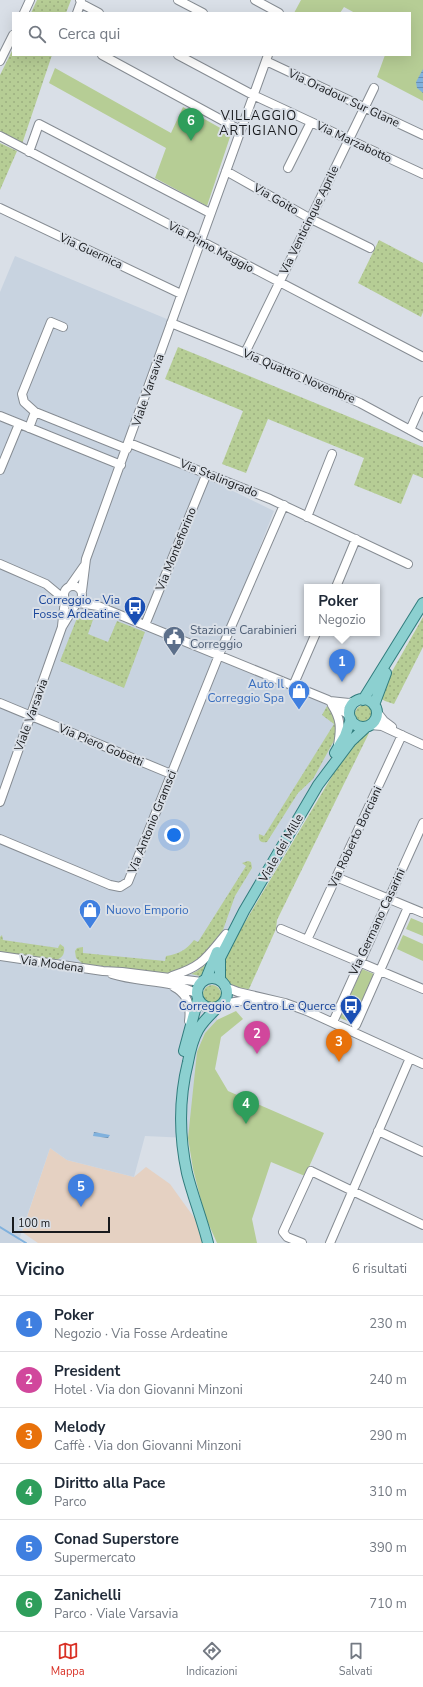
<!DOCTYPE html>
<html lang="it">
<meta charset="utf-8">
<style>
:root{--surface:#fff;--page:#f6f6f7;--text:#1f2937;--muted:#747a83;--line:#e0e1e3;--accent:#d93025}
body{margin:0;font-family:"Nunito Sans",sans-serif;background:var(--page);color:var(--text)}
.scale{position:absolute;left:12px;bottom:10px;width:98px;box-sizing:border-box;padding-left:4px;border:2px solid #181a1d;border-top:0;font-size:11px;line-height:14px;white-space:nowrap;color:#181a1d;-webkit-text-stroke:3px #d9dfe7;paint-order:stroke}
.you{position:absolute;left:174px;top:835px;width:14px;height:14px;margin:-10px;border:3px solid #fff;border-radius:50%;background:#1a73e8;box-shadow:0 0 0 6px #1a73e833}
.badge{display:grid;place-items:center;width:26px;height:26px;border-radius:50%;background:var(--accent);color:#fff;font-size:13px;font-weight:700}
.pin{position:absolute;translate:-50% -33px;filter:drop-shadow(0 1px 2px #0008)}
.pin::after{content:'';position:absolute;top:21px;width:14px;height:12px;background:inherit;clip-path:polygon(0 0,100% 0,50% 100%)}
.popup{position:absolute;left:304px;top:584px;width:76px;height:52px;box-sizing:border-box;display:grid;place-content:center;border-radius:0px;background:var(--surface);filter:drop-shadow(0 1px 3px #0005);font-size:13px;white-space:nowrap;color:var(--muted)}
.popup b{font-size:15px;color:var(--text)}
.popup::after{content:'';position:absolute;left:50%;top:100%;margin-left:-8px;border:8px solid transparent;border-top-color:var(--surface)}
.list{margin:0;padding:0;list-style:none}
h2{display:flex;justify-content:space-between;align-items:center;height:52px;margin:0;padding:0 16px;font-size:17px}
h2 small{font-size:13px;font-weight:400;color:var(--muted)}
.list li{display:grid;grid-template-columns:26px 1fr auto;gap:12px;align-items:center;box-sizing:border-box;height:56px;padding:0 16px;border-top:1px solid var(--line)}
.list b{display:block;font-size:15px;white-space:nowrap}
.list p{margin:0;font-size:13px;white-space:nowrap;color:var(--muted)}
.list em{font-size:13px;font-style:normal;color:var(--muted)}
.icon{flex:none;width:22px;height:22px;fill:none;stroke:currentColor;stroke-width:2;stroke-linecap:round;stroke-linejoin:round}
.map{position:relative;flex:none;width:423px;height:1243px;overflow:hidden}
.search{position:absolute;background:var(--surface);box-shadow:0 4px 16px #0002;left:12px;right:12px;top:12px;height:44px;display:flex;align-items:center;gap:10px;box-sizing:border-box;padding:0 14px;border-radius:0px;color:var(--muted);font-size:15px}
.sheet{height:388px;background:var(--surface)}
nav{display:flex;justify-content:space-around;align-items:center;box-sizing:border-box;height:56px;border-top:1px solid var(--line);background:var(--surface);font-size:11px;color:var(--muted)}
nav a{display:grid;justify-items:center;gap:2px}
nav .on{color:var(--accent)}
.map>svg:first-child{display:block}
.commercial{fill:#e5d1c2}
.built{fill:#c8d3e0}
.grass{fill:url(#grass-dots)}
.park{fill:#b6cd95}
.water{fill:url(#water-rules)}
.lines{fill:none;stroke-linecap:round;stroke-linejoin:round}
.stream{stroke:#80b1dd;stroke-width:2}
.minor-casing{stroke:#868c93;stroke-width:10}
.major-casing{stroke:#317c7d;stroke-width:12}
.minor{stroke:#fff;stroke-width:8}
.major{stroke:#8cd0d0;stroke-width:10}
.labels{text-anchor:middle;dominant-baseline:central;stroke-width:4;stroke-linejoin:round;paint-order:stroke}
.street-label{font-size:12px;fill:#181a1d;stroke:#d9dfe7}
.transit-label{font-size:12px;fill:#164399;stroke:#d9dfe7;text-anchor:end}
.service-label{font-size:12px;fill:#4e5e75;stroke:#d9dfe7;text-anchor:start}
.shop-label{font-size:12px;fill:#366cbe;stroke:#d9dfe7;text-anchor:end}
.neighbourhood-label{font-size:13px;letter-spacing:1px;fill:#181a1d;stroke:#d9dfe7}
</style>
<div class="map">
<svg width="423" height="1243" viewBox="0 0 423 1243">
<defs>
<pattern id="grass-dots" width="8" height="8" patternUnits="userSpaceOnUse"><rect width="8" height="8" fill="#b6cd95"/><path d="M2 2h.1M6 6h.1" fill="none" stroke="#9caf80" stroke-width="1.8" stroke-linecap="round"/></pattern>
<pattern id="water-rules" width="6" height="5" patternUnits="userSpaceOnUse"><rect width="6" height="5" fill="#80b1dd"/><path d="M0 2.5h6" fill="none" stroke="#688fb3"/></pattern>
</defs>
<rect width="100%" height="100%" fill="#d9dfe7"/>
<!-- commercial -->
<path class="commercial" d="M50 1148 67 1160 134 1177 146 1167 170 1184 198 1223 206 1243H38L22 1232Z"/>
<!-- built -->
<path class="built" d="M15 256 174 322 131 441 274 511 218 653 358 710 216 955 217 1020 205 1033 188 1138 145 1136 134 1177 67 1160 50 1148 19 1240 22 1243H0V292Z"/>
<!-- grass -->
<path class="grass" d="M37 0H71L66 13H31Z
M13 49V55H52L22 144 0 132V75Z
M0 143 17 151 0 190Z
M379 240 423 263V312L421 317 358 283Z
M178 347 423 447V478L413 474 401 504 354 485 364 458 268 419 246 473 222 464 243 411 165 379Z
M85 610 95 614 88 634 108 642 117 621 145 632 124 688 60 661 79 613Z
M423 617V647L394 704 385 701 380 698 386 682Z
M355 714a9 9 0 1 1 18 0a9 9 0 1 1-18 0Z
M327 706 335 713 336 737 313 779 298 793 267 842C261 843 258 841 259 834L264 836 334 724 322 715Z
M363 733H369L277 920 276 929 249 989 234 988 224 975 223 959 344 756Z
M248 861 251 862 252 868 235 896 223 930 211 949 199 961 184 970 167 973 83 964 76 958 75 951 77 948 83 947V953L165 961 166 956C179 954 186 950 194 940L198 942 246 866 242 863Z
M2 935 3 940 58 948 60 944 64 947C65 953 63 958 56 960L0 952V937Z
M208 963 203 974 200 976 191 974 197 971Z
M203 994a9 9 0 1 1 18 0a9 9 0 1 1-18 0Z"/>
<!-- park -->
<path class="park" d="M301 0H423V101L377 77 385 55H410V13H355L344 7 340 13H294Z
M55 68 171 133 183 107 231 134 207 206 155 178 166 148 49 83Z
M411 918 423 923V936L406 929Z
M403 935 423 944V961L397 949Z
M362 969 374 974 352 1023 340 1018Z
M236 1011 243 1019 221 1037 215 1069 228 1091 324 1133 305 1176 271 1162 252 1219 257 1243H217L205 1216 193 1169 188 1138 197 1052 205 1033 217 1020Z"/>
<!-- water -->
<path class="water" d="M423 69V93L417 88 416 82Z
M94 1132 110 1135 108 1138 93 1136Z"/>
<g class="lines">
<!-- stream -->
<path class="stream" d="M0 1227 26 1243"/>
<!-- minor casing -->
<g class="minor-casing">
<path id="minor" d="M80 0 82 4 99 13
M178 0 203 13
M255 0 279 13
M24 13 30 0
M77 13 81 2
M102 55 240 130
M178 55 253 95 423 174
M0 61 13 35
M266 61 423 135
M0 136 423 357
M29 152 39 124 210 213
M288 168 311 122
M226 171 311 219 370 248
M0 208 181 294
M171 323 245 353 360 403 423 437
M245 353 374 88
M35 412 24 402 22 394 51 322 63 327
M0 416 121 465
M29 428 35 412 127 449
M410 430 423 401
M129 443 270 499 408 564
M0 470 19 424
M307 517 332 454
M0 564 46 584 64 599
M64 595a9 9 0 1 1 18 0a9 9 0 1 1-18 0Z
M70 586 84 566
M336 587 356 539
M82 591 86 559 268 55
M79 603 98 606 328 700 350 716
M145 625 207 473
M62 626 65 600
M293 686 316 633
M330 701 349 703 357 701
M0 703 171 774
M332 705C341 719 341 728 338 745
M377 712 384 721 392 727
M370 725 382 726 423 745
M0 802 62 627 76 604
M0 839 110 885 120 887 128 882 221 650 284 505
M336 877 423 913
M281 929 423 989
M307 940 402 735
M0 956 103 971 122 972 202 982
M112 974C139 983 172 979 197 994
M172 976C203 966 206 958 226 934
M174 987C188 994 191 1007 189 1021
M225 987 238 992 285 1003 307 1011 423 1064
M222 1004 241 1001 263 1000
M333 1022 423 823
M356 1025 408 907
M378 1131 423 1152
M302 1243 287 1237 283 1232 311 1171 423 1225
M330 1243 410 1058"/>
</g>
<!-- major casing -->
<g class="major-casing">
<path id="major" d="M349 713a14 14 0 1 1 28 0a14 14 0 1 1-28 0Z
M363 700 423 603
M374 705 386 673
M335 753 345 736 351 719
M197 993a15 15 0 1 1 30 0a15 15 0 1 1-30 0Z
M206 979 217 952
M220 980V958L244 911 318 785 351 741 366 727
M184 1051 198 999
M208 1243C202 1219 193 1197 187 1173 179 1136 179 1098 188 1062 190 1051 193 1039 198 1030 203 1021 211 1014 218 1007"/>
</g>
<!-- minor -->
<use href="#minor" class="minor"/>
<!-- major -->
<use href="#major" class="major"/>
</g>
<!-- icons -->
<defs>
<g id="bus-pin" transform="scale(1.15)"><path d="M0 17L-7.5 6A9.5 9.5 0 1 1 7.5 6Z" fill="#1a4fb4" stroke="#d9dfe7"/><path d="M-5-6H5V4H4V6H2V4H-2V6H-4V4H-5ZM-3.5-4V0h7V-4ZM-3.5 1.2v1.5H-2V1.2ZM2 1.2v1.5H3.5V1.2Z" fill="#fff"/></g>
<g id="civic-pin" transform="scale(1.15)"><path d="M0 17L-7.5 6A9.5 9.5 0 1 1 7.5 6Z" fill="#5c6f8a" stroke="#d9dfe7"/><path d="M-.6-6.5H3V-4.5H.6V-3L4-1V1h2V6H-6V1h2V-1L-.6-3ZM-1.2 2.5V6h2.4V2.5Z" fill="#fff"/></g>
<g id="shop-pin" transform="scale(1.15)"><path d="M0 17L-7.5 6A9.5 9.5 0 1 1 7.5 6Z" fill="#3f7fe0" stroke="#d9dfe7"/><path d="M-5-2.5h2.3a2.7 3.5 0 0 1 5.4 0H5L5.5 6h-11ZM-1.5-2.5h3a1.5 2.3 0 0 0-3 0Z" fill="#fff"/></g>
</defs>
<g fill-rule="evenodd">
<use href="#bus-pin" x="135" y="607"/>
<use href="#civic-pin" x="174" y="637"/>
<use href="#shop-pin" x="299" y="691"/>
<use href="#shop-pin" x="90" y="910"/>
<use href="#bus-pin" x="351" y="1006"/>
</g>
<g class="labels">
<!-- street labels -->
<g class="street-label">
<text transform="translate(344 98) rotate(25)">Via Oradour Sur Glane</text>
<text transform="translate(354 142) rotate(25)">Via Marzabotto</text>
<text transform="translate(276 199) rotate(30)">Via Goito</text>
<text transform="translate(309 220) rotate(-64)">Via Venticinque Aprile</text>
<text transform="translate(211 247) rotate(28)">Via Primo Maggio</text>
<text transform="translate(91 251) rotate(25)">Via Guernica</text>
<text transform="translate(299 376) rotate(23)">Via Quattro Novembre</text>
<text transform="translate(148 390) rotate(-71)">Viale Varsavia</text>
<text transform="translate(219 478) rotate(22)">Via Stalingrado</text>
<text transform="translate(176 549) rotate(-68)">Via Montefiorino</text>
<text transform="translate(31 715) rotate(-70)">Viale Varsavia</text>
<text transform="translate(101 745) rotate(23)">Via Piero Gobetti</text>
<text transform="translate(152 822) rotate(-68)">Via Antonio Gramsci</text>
<text transform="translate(355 837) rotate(-65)">Via Roberto Borciani</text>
<text transform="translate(281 848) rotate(-60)">Viale dei Mille</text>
<text transform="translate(377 922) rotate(-65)">Via Germano Casarini</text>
<text transform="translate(52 964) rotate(8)">Via Modena</text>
</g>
<!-- transit labels -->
<g class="transit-label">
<text x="120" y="600">Correggio - Via<tspan x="120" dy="14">Fosse Ardeatine</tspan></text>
<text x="336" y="1006">Correggio - Centro Le Querce</text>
</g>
<!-- service labels -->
<g class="service-label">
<text x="190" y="630">Stazione Carabinieri<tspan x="190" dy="14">Correggio</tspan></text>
</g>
<!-- shop labels -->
<g class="shop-label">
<text x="284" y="684">Auto Il<tspan x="284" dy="14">Correggio Spa</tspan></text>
<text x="106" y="910" text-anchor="start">Nuovo Emporio</text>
</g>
<!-- neighbourhood labels -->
<g class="neighbourhood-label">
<text x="259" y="116">VILLAGGIO<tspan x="259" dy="15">ARTIGIANO</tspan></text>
</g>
</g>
</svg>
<div class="scale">100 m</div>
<div class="you"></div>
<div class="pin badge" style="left:342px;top:682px;background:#3f7fe0">1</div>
<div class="popup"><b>Poker</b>Negozio</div>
<div class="pin badge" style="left:257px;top:1054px;background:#d1479c">2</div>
<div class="pin badge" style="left:339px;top:1062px;background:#e8710a">3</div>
<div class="pin badge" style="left:246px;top:1124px;background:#2e9e5b">4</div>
<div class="pin badge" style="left:81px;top:1207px;background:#3f7fe0">5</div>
<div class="pin badge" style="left:191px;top:141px;background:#2e9e5b">6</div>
<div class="search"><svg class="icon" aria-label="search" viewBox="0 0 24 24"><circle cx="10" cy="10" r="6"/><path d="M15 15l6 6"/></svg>Cerca qui</div>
</div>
<section class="sheet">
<h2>Vicino<small>6 risultati</small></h2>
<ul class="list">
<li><span class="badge" style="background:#3f7fe0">1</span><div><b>Poker</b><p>Negozio · Via Fosse Ardeatine</p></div><em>230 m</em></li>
<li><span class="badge" style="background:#d1479c">2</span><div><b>President</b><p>Hotel · Via don Giovanni Minzoni</p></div><em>240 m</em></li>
<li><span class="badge" style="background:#e8710a">3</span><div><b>Melody</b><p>Caffè · Via don Giovanni Minzoni</p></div><em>290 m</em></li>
<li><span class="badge" style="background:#2e9e5b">4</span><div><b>Diritto alla Pace</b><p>Parco</p></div><em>310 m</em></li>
<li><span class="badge" style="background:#3f7fe0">5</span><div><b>Conad Superstore</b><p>Supermercato</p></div><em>390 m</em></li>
<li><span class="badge" style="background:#2e9e5b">6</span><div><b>Zanichelli</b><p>Parco · Viale Varsavia</p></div><em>710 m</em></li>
</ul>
</section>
<nav>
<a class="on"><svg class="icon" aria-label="map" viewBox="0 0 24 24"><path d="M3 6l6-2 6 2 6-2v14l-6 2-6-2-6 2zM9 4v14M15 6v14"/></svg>Mappa</a>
<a><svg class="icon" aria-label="directions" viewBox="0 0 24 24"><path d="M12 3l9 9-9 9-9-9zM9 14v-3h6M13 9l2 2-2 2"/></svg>Indicazioni</a>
<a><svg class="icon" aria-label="saved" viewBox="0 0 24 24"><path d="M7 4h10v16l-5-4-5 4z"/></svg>Salvati</a>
</nav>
